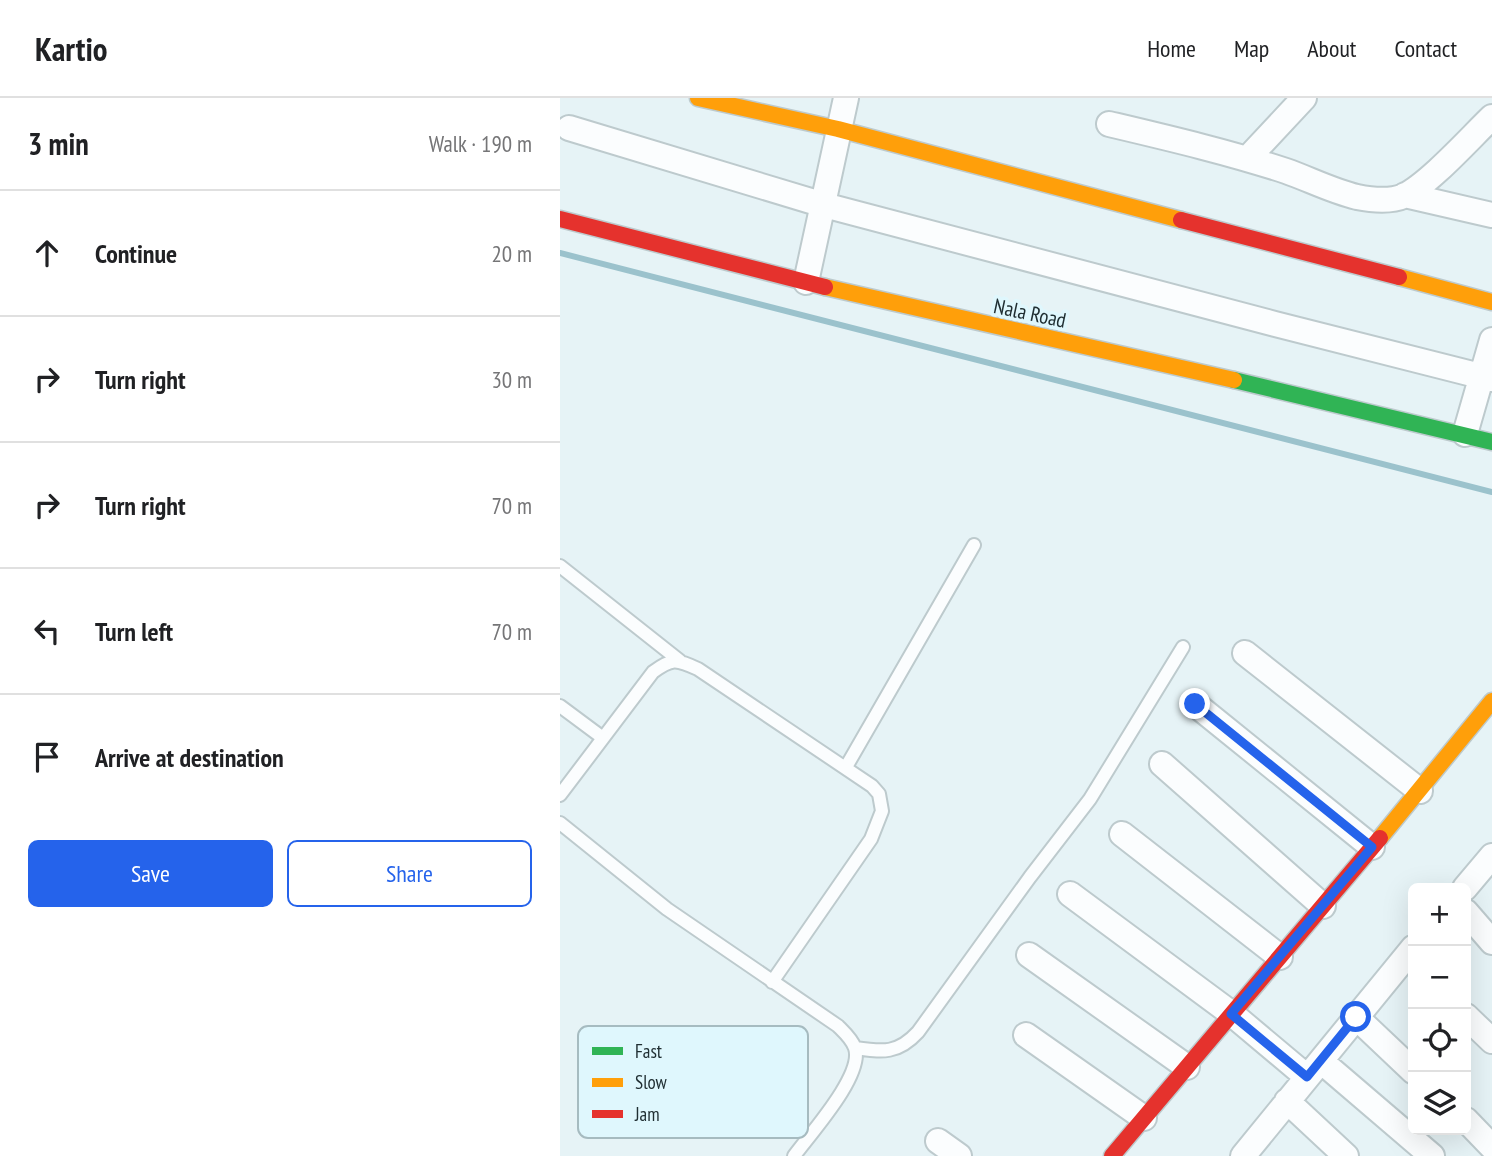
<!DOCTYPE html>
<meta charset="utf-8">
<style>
:root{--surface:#fff;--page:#f6f6f6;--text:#202124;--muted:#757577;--line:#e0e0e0;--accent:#2563eb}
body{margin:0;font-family:"PT Sans Narrow",sans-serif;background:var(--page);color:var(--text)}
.controls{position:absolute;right:21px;bottom:21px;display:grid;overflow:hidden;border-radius:10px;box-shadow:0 7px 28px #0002}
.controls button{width:63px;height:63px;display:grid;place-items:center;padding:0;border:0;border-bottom:2px solid var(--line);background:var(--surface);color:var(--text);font:35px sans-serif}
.stop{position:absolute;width:21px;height:21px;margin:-16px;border:5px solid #2563eb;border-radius:50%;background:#fff}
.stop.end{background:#2563eb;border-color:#fff;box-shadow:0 2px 7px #0008}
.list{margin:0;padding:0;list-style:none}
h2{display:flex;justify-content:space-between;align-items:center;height:91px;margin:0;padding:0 28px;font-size:30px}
h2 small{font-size:23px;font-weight:400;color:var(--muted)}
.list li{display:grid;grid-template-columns:46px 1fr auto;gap:21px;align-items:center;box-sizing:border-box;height:126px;padding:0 28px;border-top:2px solid var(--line)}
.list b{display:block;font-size:26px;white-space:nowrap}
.list em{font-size:23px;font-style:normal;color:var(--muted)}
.actions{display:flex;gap:14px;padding:21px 28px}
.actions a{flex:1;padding:16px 0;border:2px solid var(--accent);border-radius:10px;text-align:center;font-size:24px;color:var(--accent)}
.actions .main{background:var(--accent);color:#fff}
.icon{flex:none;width:38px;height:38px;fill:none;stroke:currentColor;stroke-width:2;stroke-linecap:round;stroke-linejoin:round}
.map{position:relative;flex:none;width:932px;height:1058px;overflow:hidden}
header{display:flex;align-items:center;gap:42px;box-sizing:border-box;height:98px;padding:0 35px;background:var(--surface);border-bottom:2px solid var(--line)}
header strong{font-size:33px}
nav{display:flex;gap:38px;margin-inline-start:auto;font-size:24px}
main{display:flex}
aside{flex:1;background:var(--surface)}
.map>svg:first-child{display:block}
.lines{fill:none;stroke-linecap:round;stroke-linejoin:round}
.stream{stroke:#9bc2cc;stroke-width:6}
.lane-casing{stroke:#bdcacd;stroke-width:16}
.street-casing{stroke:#bdcacd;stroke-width:28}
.fast-casing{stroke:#bdcacd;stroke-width:19}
.slow-casing{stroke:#bdcacd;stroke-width:19}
.jam-casing{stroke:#bdcacd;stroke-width:19}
.lane{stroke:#fbfdfe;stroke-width:12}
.street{stroke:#fbfdfe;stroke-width:24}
.fast{stroke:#30b455;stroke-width:16}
.slow{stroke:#ff9f0a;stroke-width:16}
.jam{stroke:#e5322d;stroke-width:16}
.route{stroke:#2563eb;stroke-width:9}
.labels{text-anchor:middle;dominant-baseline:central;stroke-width:7;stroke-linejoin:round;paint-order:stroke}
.street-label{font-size:21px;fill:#202f33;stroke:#dff7fd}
.key{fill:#dff7fd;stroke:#a6bbc0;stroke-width:2}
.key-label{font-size:19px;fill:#202f33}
</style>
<header>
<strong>Kartio</strong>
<nav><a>Home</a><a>Map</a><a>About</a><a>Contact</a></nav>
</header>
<main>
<aside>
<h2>3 min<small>Walk · 190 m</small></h2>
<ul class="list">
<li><svg class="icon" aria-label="ahead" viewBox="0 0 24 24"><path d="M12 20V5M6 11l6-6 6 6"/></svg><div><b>Continue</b></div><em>20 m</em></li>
<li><svg class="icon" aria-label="right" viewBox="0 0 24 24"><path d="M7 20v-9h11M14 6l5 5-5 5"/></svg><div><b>Turn right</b></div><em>30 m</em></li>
<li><svg class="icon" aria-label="right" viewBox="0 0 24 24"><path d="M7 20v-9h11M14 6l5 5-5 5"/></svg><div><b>Turn right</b></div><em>70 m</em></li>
<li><svg class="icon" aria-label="left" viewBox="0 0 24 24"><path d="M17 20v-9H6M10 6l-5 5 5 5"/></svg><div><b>Turn left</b></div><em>70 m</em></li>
<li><svg class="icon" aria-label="arrive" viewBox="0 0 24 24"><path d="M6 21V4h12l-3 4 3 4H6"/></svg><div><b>Arrive at destination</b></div></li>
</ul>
<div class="actions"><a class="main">Save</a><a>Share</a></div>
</aside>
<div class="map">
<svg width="932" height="1058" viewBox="0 0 932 1058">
<rect width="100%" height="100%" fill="#e6f3f6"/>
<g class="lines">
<!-- stream -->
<path class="stream" d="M0 155 932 394"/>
<!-- lane casing -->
<g class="lane-casing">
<path id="lane" d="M0 468 120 563
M0 608 43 640
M286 669 414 447
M0 697 93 574C112 560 116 561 138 571L312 688 319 696 322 713 311 741 212 884
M0 725 107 811 278 928C284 934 292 941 295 950 304 977 250 1036 234 1058
M295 950C323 954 338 956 358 934L470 779 530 701 623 549"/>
</g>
<!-- street casing -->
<g class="street-casing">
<path id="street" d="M549 26C608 40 668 54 726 73 749 81 772 93 797 99 812 102 830 104 844 98 870 85 910 40 932 19
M9 30 264 107 715 226 932 281
M687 61 744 0
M845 97 932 117
M246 184 286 0
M905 336 932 242
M685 555 860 693
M635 606 812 749
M602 666 763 808
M562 736 720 859
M905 790 932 758
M510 796 672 916 747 979
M906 814 932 844
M469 857 627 969
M906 918 932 943
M796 919 853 973
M466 937 584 1020
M761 963 872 1058
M727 1003 786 1058
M906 1022 932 1049
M378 1043 399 1058
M683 1058 853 850"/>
</g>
<!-- fast casing -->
<g class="fast-casing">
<path id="fast" d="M674 282 932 344"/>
</g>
<!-- slow casing -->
<g class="slow-casing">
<path id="slow" d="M138 0 278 31 621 122
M839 179 932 204
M265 189 674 282
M820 740 932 603"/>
</g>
<!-- jam casing -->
<g class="jam-casing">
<path id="jam" d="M0 121 265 189
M621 122 839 179
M552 1058 820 740"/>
</g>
<!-- lane -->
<use href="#lane" class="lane"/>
<!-- street -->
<use href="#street" class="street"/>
<!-- fast -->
<use href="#fast" class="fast"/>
<!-- slow -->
<use href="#slow" class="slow"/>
<!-- jam -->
<use href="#jam" class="jam"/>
</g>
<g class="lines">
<!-- route -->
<path class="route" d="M635 606 812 749 671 916 747 979 796 919"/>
</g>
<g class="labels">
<!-- street labels -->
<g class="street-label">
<text transform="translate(470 215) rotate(12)">Nala Road</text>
</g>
</g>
<!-- legend -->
<rect x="18" y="928" width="230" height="112" rx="10" class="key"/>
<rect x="32" y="949" width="31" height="8" fill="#30b455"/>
<rect x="32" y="980" width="31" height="9" fill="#ff9f0a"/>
<rect x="32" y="1012" width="31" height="8" fill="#e5322d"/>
<g class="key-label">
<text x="75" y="960">Fast</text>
<text x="75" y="991">Slow</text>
<text x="75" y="1023">Jam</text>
</g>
</svg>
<div class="controls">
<button>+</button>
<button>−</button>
<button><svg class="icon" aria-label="locate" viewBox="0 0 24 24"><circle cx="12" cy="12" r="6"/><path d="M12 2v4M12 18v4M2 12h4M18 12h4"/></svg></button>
<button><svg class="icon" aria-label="layers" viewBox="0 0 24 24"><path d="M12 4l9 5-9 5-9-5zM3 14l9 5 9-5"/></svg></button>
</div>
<div class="stop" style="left:796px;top:919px"></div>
<div class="stop end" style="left:635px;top:606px"></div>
</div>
</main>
